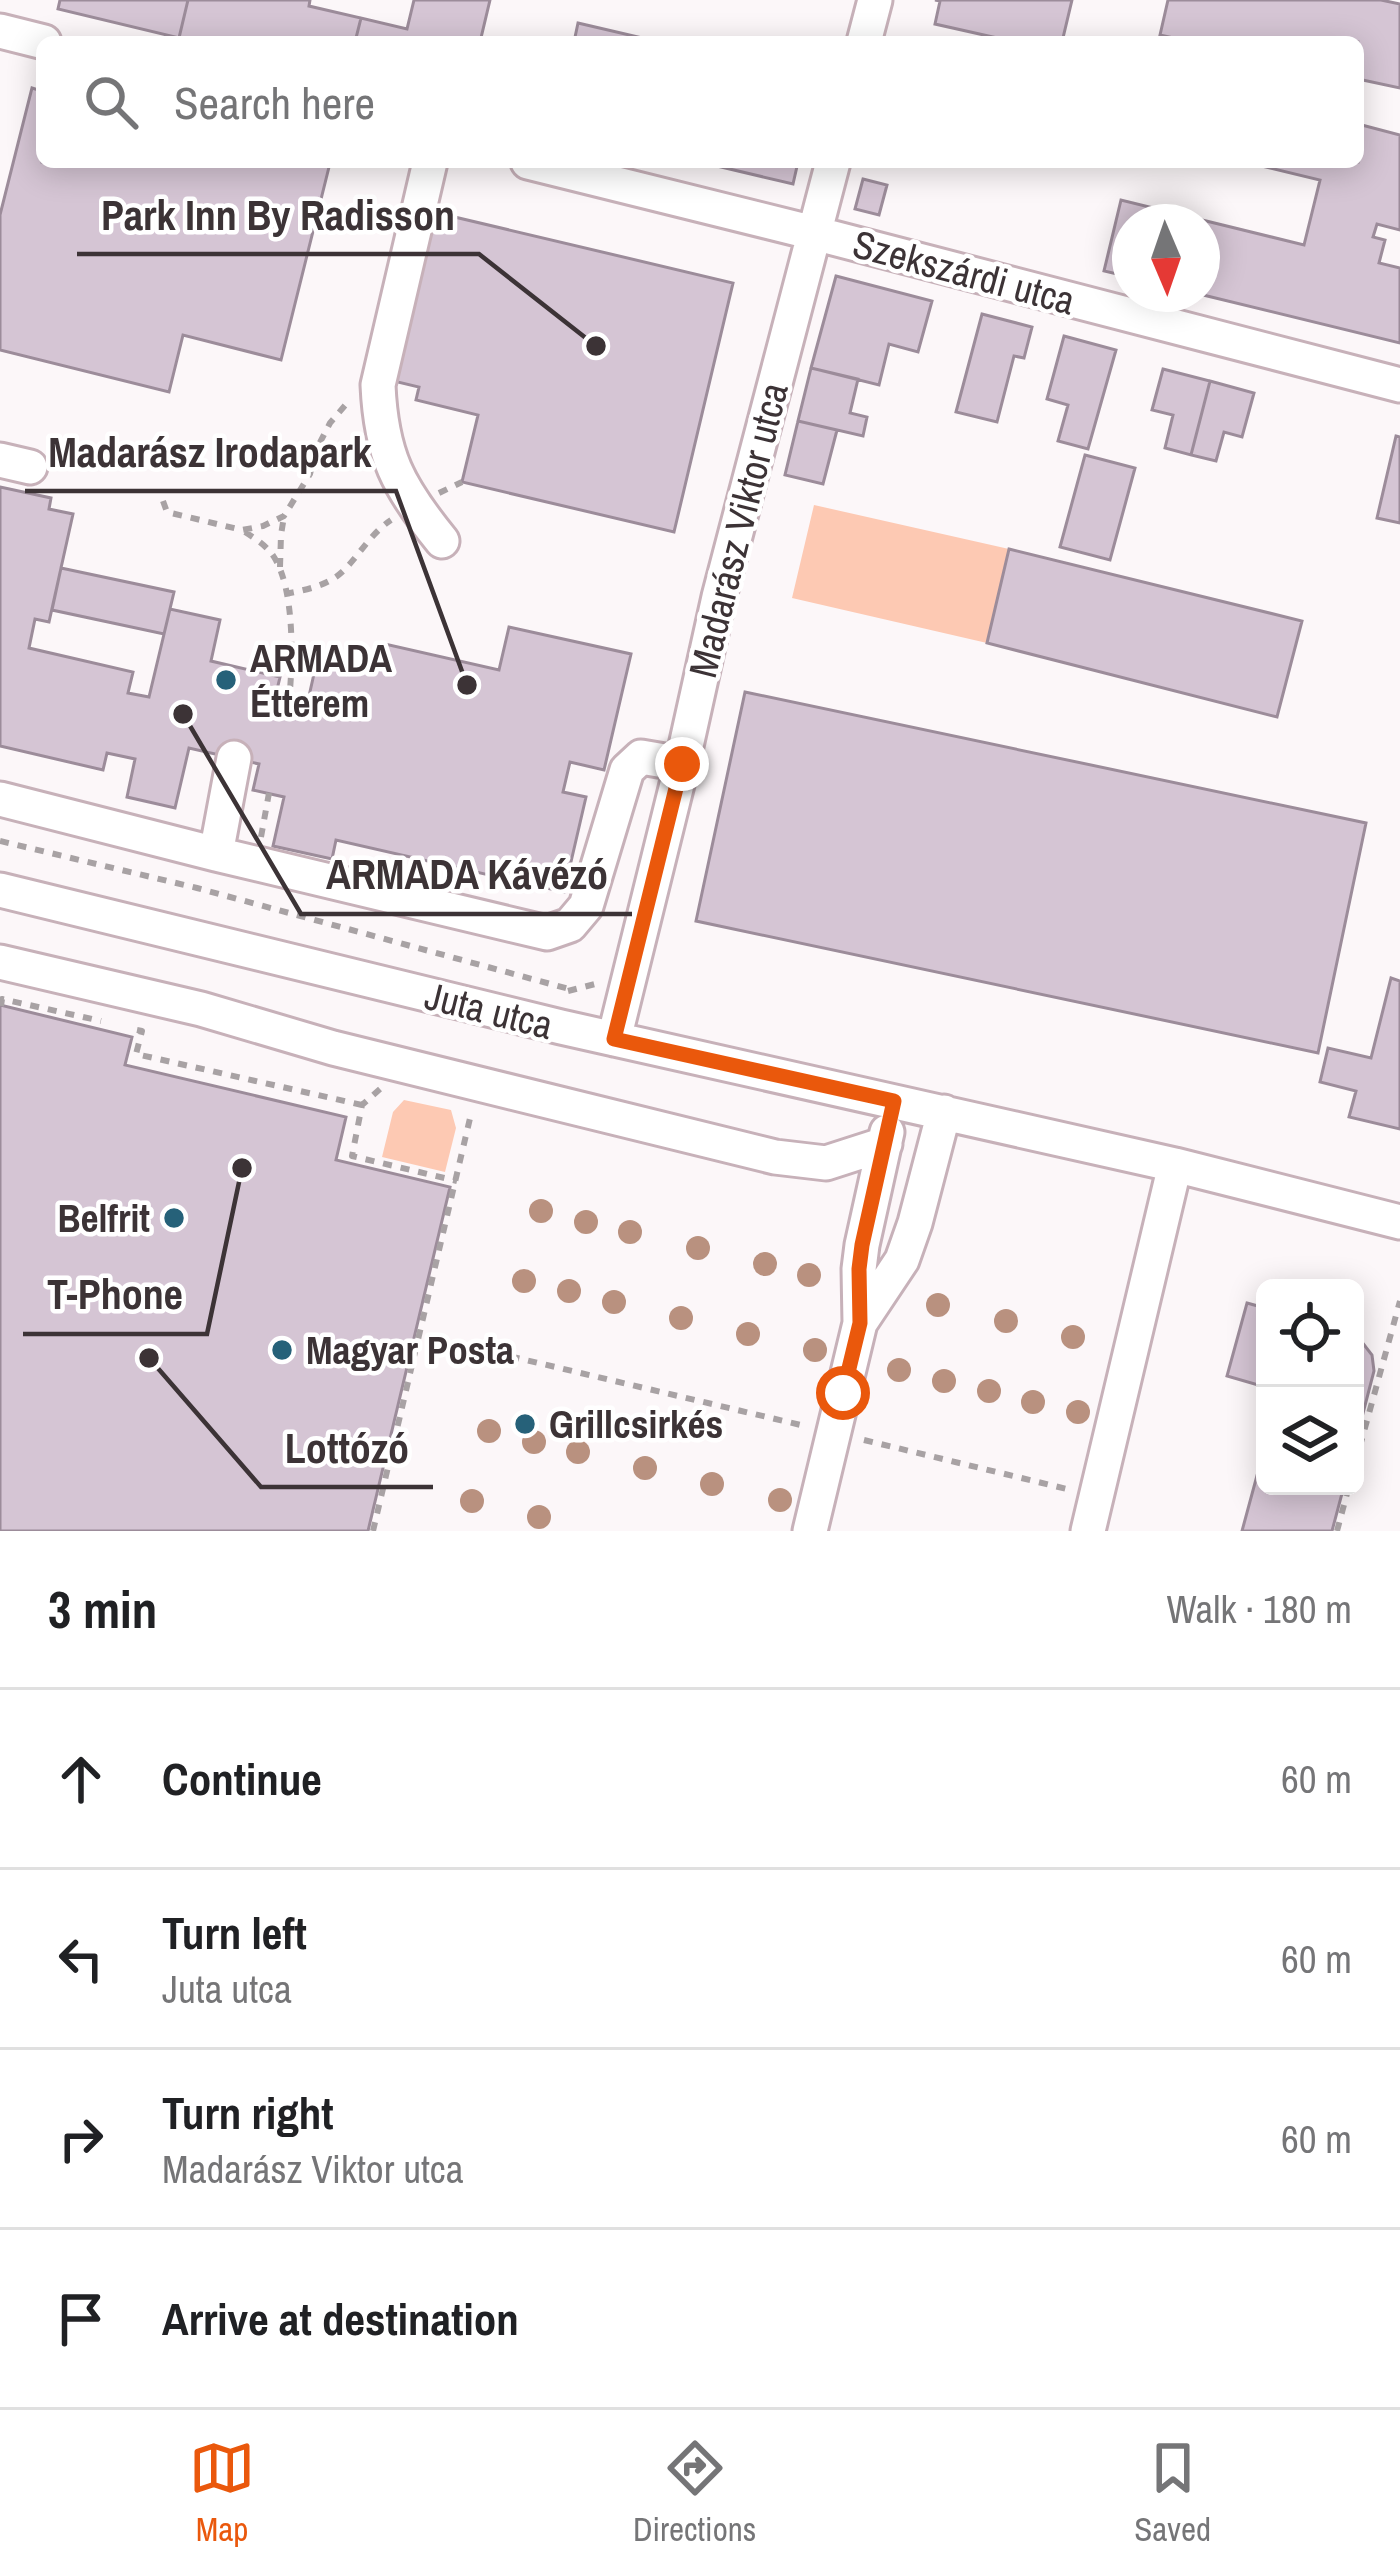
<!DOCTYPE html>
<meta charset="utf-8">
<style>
:root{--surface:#fff;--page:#f2f2f2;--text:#202124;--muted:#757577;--line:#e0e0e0;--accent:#ea580c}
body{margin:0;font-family:"Archivo Narrow",sans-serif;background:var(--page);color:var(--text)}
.controls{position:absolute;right:36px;bottom:36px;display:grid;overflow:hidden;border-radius:18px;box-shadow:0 6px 30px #0003}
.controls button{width:108px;height:108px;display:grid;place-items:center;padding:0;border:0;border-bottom:3px solid var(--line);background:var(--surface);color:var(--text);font:60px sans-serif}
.compass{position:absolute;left:1112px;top:204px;width:108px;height:108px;border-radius:50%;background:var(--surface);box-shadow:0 6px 30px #0003;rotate:178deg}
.stop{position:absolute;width:36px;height:36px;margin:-27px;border:9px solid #ea580c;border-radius:50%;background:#fff}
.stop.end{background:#ea580c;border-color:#fff;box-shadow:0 3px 12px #0008}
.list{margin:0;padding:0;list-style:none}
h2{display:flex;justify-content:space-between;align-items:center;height:156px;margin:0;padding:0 48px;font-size:51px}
h2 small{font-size:39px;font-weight:400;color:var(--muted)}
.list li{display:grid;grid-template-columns:78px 1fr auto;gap:36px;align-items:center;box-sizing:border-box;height:180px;padding:0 48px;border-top:3px solid var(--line)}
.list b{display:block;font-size:45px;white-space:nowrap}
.list p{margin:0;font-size:39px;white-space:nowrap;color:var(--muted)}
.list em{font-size:39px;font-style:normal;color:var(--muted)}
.icon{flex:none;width:66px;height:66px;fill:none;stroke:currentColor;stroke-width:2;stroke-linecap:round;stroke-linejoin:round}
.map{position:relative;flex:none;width:1400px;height:1531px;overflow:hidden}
.search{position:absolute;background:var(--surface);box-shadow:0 6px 30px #0003;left:36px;right:36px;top:36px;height:132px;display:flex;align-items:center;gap:30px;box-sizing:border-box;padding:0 42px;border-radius:18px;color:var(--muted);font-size:45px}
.sheet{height:876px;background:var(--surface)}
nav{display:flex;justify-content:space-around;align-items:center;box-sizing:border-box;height:168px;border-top:3px solid var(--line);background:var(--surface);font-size:33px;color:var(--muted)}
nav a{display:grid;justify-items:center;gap:6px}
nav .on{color:var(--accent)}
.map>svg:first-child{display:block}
.green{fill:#fdc9b3}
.building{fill:#d5c5d4;stroke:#9c8c9a;stroke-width:3}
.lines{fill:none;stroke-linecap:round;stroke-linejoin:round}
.minor-casing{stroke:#c7b1b9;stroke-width:39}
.path{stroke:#a8a2a4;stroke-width:6;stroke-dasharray:9 9;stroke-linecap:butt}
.minor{stroke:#fff;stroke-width:33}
.tree{fill:#b9917f}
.route{stroke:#ea580c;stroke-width:15}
.poi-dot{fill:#266179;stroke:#fff;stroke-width:4.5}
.labels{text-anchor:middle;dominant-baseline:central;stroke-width:9;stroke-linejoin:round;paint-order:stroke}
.street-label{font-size:39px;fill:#3c3336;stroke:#fff}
.poi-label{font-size:39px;font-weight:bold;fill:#3c3336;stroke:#fff;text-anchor:start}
.leader{fill:none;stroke:#3c3336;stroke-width:4.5}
.callout-dot{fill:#3c3336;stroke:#fff;stroke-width:4.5}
.callout-label{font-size:42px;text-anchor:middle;font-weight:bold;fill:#3c3336;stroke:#fff;stroke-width:9;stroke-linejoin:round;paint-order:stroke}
</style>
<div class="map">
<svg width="1400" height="1531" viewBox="0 0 1400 1531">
<rect width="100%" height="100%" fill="#fcf7f9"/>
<!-- green -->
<path class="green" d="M814 505 1009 549 987 643 792 598Z
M404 1100 451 1110 456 1128 445 1172 382 1157 393 1112Z"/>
<!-- building -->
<path class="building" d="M60 0H188L179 38 58 9Z
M188 0H310L309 6 361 18 355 42H196L179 38Z
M414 0H490L480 42H355L361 18 407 29Z
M935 0H1072L1062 42H1015L935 24 940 1Z
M1168 0H1381L1400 4V88L1358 79V42H1191L1160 35Z
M578 23 651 40 650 42H574Z
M32 88 42 91V162L330 163 281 360 183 335 169 392 0 350V215Z
M1358 124 1400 135V230L1377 224 1373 237 1385 240 1379 263 1400 268V343L1199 294H1202V222H1130V277L1104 271 1121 200 1304 245 1320 180 1245 162H1358Z
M700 162H798L793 184Z
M863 179 887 185 879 215 855 209Z
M425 210 733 283 674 532 462 482 478 415 416 400 419 387 385 379Z
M836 276 932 301 918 352 889 344 879 385 811 368Z
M982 314 1032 327 1024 358 1014 356 997 422 956 412Z
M1064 336 1116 350 1088 449 1058 441 1068 405 1047 399Z
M811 368 858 379 850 413 867 417 863 436 798 421Z
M1163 369 1210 381 1191 455 1165 448 1173 415 1152 410Z
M1210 381 1254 393 1242 437 1224 432 1216 461 1191 455Z
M798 421 837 430 823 484 785 475Z
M1396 436 1400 437V523L1377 518Z
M1085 455 1135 468 1110 560 1060 547Z
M0 487 51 498 49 509 73 514 49 622 35 619 29 648 133 672 128 693 149 697 170 609 220 620 211 661 280 677 275 698 307 705 318 656 379 670 385 644 499 670 509 627 631 654 604 770 570 762 563 792 586 797 564 892 336 840 332 859 273 846 284 797 253 790 259 764 189 748 175 808 127 797 135 759 107 753 103 770 0 746Z
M1009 549 1302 621 1277 717 987 643Z
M61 568 174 592 164 634 52 610Z
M745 692 1366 823 1318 1053 696 921Z
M1391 978 1400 981V1129L1349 1117 1356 1091 1320 1082 1328 1048 1371 1058Z
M0 1005 132 1037 125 1065 346 1117 336 1160 450 1187 368 1531H0Z
M1247 1303 1265 1308V1387L1227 1376Z
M1355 1333 1372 1355 1374 1371 1355 1444Z
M1265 1446V1486H1344L1332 1531H1242Z"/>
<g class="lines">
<!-- minor casing -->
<g class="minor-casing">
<path id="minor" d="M0 31 44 42
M864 42 875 0
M430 162 378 385C381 455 398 487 442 541
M528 162 814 233 1400 385
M0 460 30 467
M0 799 216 854 547 933 570 925 586 906 627 770 641 757 682 764
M216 854 234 758
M0 890 561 1027 1175 1165 1400 1222
M0 962 201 1009 333 1048 775 1157 826 1163 885 1144
M614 1039 682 764 719 597 833 162
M860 1323 902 1260 915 1223 944 1112
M810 1531 860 1323 859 1269 862 1245 887 1132
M1088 1531 1175 1165"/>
</g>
<!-- path -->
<path class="path" d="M439 493 462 482
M163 501 167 512 242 530 263 526 284 516 310 474 316 450 330 423 348 402
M245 532C256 539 267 546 274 557 295 590 293 663 289 701
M280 567 281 535 284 516
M285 594C305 590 327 586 342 572 360 555 370 534 391 520
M261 837 269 793
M0 841 197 888 569 989
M568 991 595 984
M1 1006 2 999 101 1021
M137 1030 142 1031 136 1054 362 1105
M380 1089 362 1105 352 1156 457 1181
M458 1344 805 1426
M864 1440 1067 1489
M1355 1464 1400 1301
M373 1531 471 1114
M1337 1531 1349 1486"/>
<!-- minor -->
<use href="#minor" class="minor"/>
</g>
<!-- trees -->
<g class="tree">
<circle cx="541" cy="1211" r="12"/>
<circle cx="586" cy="1222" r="12"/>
<circle cx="630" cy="1232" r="12"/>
<circle cx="698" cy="1248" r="12"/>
<circle cx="765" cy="1264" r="12"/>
<circle cx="809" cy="1275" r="12"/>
<circle cx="524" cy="1281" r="12"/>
<circle cx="569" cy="1291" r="12"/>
<circle cx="614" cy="1302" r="12"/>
<circle cx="938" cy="1305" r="12"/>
<circle cx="681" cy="1318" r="12"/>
<circle cx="1006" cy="1321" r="12"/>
<circle cx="748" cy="1334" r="12"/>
<circle cx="1073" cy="1337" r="12"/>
<circle cx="815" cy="1350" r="12"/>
<circle cx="899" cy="1370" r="12"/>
<circle cx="944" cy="1381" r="12"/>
<circle cx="989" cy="1391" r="12"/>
<circle cx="1033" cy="1402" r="12"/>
<circle cx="1078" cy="1412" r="12"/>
<circle cx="489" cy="1431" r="12"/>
<circle cx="534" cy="1442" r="12"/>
<circle cx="578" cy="1452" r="12"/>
<circle cx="645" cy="1468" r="12"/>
<circle cx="712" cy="1484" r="12"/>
<circle cx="780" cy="1500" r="12"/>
<circle cx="472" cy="1501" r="12"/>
<circle cx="539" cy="1517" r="12"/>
</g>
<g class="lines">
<!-- route -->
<path class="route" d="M682 764 614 1039 894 1101 862 1245 859 1269 860 1323 843 1393"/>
</g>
<!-- markers -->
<g class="poi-dot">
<circle cx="226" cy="680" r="12"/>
<circle cx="174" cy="1218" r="12"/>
<circle cx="282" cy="1350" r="12"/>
<circle cx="525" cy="1424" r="12"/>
</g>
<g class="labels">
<!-- street labels -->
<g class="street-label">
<text transform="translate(964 272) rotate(15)">Szekszárdi utca</text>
<text transform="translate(738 530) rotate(-76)">Madarász Viktor utca</text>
<text transform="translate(489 1010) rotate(14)">Juta utca</text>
</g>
<!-- poi labels -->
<g class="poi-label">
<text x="250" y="658">ARMADA<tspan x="250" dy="45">Étterem</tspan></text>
<text x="150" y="1218" text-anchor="end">Belfrit</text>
<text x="306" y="1350">Magyar Posta</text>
<text x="549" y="1424">Grillcsirkés</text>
</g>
</g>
<!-- callouts -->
<path class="leader" d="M596 346L479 254H77M467 685L396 491H25M183 714L301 914H632M242 1168L207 1334H23M149 1358L261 1487H433"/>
<g class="callout-dot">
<circle cx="596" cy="346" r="12"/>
<circle cx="467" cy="685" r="12"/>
<circle cx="183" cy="714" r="12"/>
<circle cx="242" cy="1168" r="12"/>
<circle cx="149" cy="1358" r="12"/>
</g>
<g class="callout-label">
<text x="278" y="230">Park Inn By Radisson</text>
<text x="210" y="467">Madarász Irodapark</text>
<text x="467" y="889">ARMADA Kávézó</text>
<text x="115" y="1309">T-Phone</text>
<text x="347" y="1463">Lottózó</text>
</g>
</svg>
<div class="controls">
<button><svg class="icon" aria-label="locate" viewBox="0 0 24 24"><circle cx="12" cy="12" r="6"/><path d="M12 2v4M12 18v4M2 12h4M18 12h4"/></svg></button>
<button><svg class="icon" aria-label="layers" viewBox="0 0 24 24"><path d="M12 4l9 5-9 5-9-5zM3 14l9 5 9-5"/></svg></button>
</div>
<svg class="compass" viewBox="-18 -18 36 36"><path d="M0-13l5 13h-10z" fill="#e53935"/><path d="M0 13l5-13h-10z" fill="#757577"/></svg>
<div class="stop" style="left:843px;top:1393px"></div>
<div class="stop end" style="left:682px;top:764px"></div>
<div class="search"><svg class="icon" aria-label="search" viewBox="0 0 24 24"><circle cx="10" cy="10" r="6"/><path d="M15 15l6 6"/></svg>Search here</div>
</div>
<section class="sheet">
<h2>3 min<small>Walk · 180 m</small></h2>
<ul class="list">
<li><svg class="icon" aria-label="ahead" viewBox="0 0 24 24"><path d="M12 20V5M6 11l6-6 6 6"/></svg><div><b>Continue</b></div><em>60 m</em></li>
<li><svg class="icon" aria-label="left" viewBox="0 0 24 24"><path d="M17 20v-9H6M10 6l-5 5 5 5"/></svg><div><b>Turn left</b><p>Juta utca</p></div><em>60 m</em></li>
<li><svg class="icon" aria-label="right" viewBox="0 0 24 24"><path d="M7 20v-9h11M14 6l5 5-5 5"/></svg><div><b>Turn right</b><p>Madarász Viktor utca</p></div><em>60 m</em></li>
<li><svg class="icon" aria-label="arrive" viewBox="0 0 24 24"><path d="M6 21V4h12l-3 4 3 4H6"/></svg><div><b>Arrive at destination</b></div></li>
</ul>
</section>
<nav>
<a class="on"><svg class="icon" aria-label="map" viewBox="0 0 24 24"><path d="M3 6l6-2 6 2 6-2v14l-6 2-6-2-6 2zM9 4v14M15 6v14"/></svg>Map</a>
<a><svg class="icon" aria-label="directions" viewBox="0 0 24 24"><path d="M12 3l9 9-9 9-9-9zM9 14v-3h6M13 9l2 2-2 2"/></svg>Directions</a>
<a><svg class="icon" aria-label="saved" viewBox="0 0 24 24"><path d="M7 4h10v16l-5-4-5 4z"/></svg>Saved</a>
</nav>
